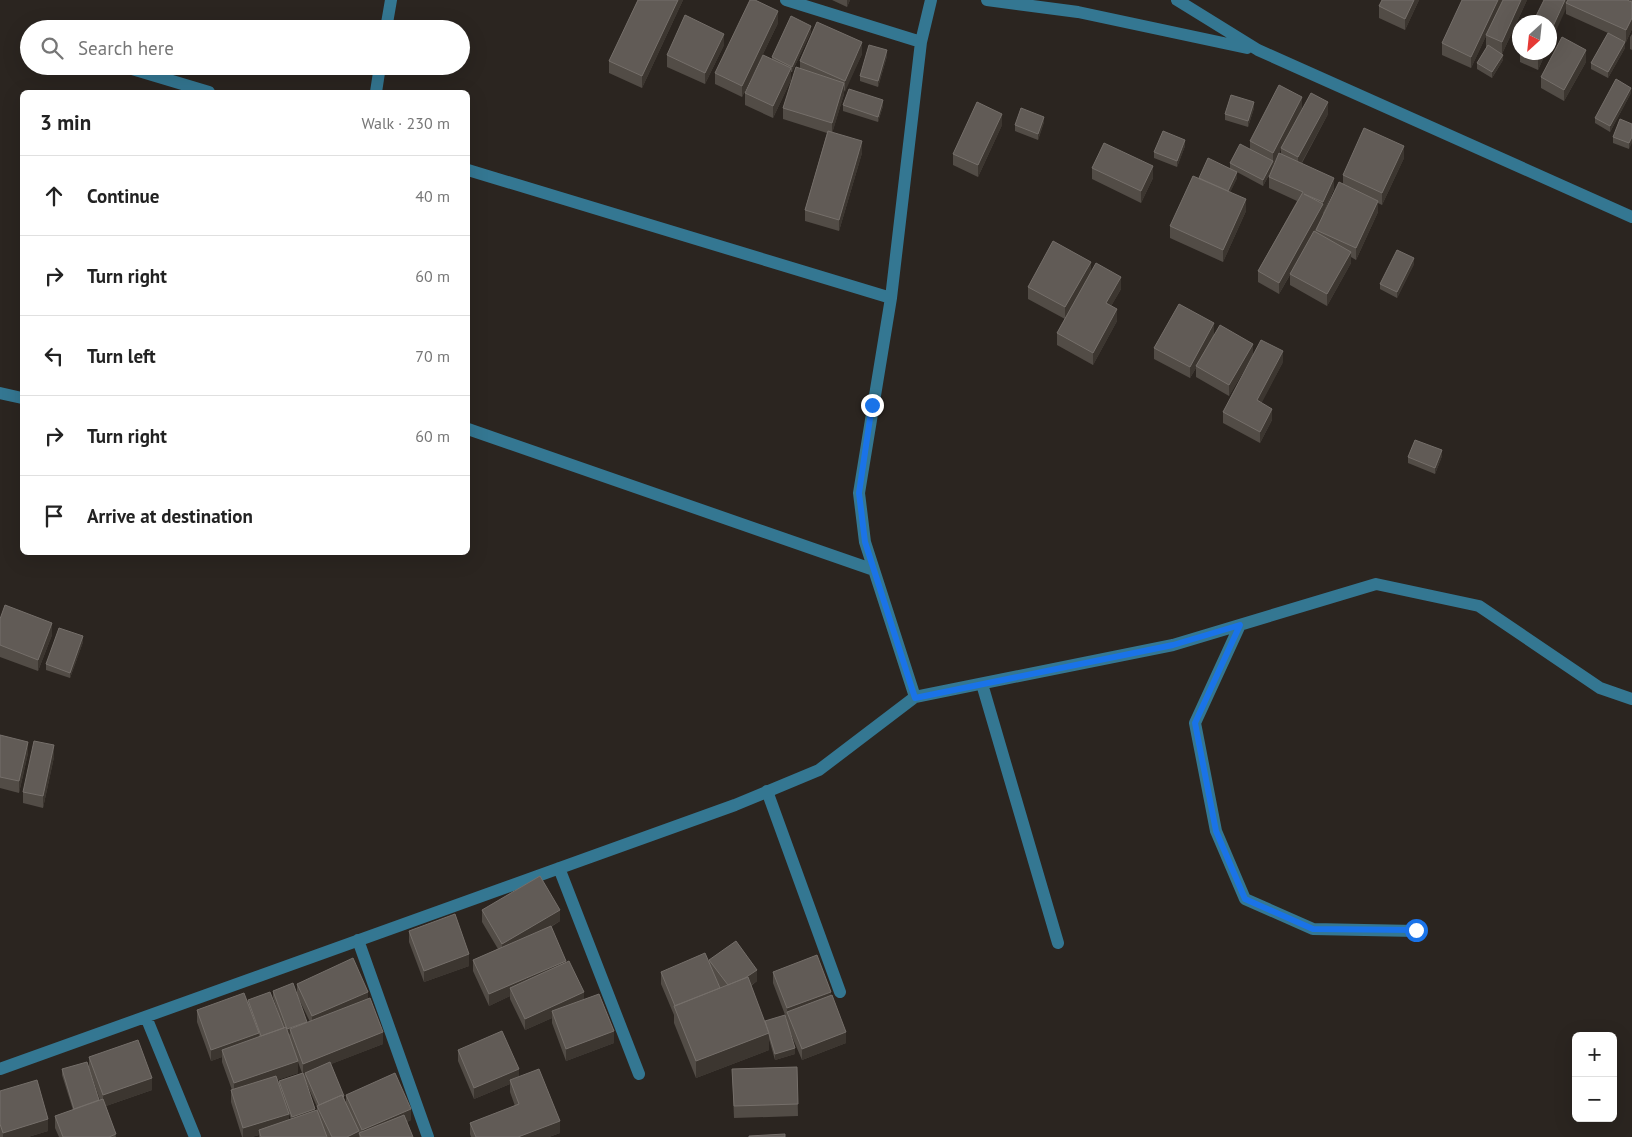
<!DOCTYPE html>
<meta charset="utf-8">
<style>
:root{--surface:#fff;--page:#f6f6f6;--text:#222;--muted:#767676;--line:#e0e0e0}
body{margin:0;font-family:"PT Sans",sans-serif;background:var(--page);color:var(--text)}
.controls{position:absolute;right:15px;bottom:15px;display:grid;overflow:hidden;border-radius:8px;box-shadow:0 5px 20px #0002}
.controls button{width:45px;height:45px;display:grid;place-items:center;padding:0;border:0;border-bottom:1px solid var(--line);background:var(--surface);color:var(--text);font:25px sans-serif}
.compass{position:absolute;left:1512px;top:15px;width:45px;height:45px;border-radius:50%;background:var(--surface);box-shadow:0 5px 20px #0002;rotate:207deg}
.stop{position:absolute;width:15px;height:15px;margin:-11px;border:4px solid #1a73e8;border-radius:50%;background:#fff}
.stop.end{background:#1a73e8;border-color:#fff;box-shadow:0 1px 5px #0008}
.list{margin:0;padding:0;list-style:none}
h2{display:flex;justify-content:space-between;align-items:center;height:65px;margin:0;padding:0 20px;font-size:21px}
h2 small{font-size:16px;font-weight:400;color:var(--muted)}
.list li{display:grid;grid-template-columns:32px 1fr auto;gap:15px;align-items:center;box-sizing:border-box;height:80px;padding:0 20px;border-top:1px solid var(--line)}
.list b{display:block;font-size:19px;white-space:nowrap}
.list em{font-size:16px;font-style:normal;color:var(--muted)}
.icon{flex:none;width:28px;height:28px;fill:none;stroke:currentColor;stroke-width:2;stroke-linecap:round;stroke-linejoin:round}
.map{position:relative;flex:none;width:1632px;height:1137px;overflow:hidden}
.search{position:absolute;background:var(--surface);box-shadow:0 5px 20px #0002;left:20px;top:20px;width:450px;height:55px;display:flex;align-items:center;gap:12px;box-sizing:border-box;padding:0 18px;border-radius:28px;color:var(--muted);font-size:19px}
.panel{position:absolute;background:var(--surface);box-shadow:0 5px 20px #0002;left:20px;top:90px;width:450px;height:465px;border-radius:8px}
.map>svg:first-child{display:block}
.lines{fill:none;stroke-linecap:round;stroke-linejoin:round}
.minor{stroke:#347792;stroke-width:12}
.wall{fill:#524c46;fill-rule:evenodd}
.shaded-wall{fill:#3c3630}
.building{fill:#615b56;stroke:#756f6a}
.route{stroke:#1a73e8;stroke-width:6}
</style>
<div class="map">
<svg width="1632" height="1137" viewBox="0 0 1632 1137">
<rect width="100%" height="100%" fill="#2b2520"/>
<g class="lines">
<!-- minor -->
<path class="minor" d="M786 0 921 42
M987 0 1078 12 1247 48
M1177 0 1258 50 1632 217
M386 29 391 0
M122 66 209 92
M376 92 380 66
M468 170 891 298
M0 393 22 398
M468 429 874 570
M1240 625 1195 723 1216 831 1245 899 1313 929 1416 931
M982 684 1058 943
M915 697 865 542 859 493 891 298 921 42 931 0
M767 791 840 992
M559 868 639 1074
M358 940 428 1137
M146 1017 195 1137
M0 1069 735 805 819 770 915 697 1173 645 1376 584 1479 606 1600 688 1632 699"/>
</g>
<!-- wall -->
<path class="wall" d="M638 0H683L642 88 609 73V61Z
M832 0H850L847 7Z
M1419 0 1405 30 1379 18V6Z
M1527 0 1502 54 1503 60 1492 78 1477 69V63L1487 47H1486V36L1471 68 1442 55V43Z
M1542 0H1627L1630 1V0H1632V29L1626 42 1620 39 1625 48 1608 78 1591 69V63L1608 33 1566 14V9Z
M778 23 742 97 715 84V73Z
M811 32 792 72H791V80L773 118 745 105V93L772 59V57Z
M1632 34V50L1630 49V37Z
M724 45 705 84 667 67V55Z
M1520 52H1546L1538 70 1520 62Z
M862 54 844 92V94L832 133 862 153 839 231 805 221V210L827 133 783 119V108L800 69V61Z
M887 56 878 87 860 81V76Z
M1586 62 1564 101 1541 88V77Z
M1631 93 1610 132 1595 123V118Z
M843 105 883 106 878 122 843 111Z
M1254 108 1248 127 1225 120V114Z
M1302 108 1290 132 1328 114 1302 163 1334 189 1323 215 1343 183V175L1404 158 1382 205 1378 203V212L1356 260 1351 257V263L1327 306 1290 285V275L1279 294 1258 282V271L1297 201 1269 188V177L1273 168 1263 186 1237 172V178L1230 192 1246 211 1223 262 1170 238V226L1199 178 1230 168V163L1250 149V141ZM1281 149V154L1273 167V165Z
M1044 122 1038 140 1015 131V125Z
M1632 124 1629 149 1613 143V137Z
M1002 125 978 177 953 165V154Z
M1185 146 1177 167 1154 158V152Z
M1092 168 1153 178 1141 203 1092 179Z
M1414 264 1397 298 1380 289V284Z
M1091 273 1121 289 1111 306 1117 321 1093 365 1057 345V333L1065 319 1028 299V287Z
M1214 334 1253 355 1229 396 1196 377V368L1190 378 1154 359V348Z
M1283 362 1261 403 1272 420 1260 443 1223 423V412Z
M1442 456 1435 474 1408 463V457Z
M0 619 52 635 38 671 0 657Z
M83 642 70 678 46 670V664Z
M0 735 28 753 19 793 0 788Z
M54 757 43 808 23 803V792Z
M482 910 560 921 551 927 566 963 584 999 614 1043 566 1061 552 1023V1018L525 1030 510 999V996L489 1006 473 971V960L498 949 482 922Z
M409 931 469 966 424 982 409 942Z
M709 960 757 981 751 986 765 1023H787V1020L773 983V972L831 995 846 1043 802 1060 788 1027 795 1054 775 1060 769 1039V1050L696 1078 674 1023V1015L661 984V972L709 963Z
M297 984 368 999 383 1044 331 1064 346 1103V1095L411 1120 407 1122 413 1137H259V1135L252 1137H242L231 1102V1090H232L222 1062V1057L211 1061 197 1022V1010L248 1002 282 1024 273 997V991L307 1023 310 1022 297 995ZM298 1062 302 1073 279 1081V1086L277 1080 298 1073ZM305 1080 317 1107V1110H315ZM285 1103 291 1119 289 1120Z
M458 1050 519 1077 560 1133 549 1137H471L470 1134V1123L515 1106 510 1092V1084L474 1099 458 1061Z
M89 1057 152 1090 106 1106 116 1137H59L55 1128V1116L73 1110 62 1075V1069L99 1100H100L89 1068Z
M797 1067 798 1116 734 1118 732 1069Z
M0 1091 48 1131 28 1137H0Z"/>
<!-- shaded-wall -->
<path class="shaded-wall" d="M678 0H683L642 88V76Z
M847 0H850L847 7Z
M1414 0H1419L1405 30V19Z
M1498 0H1503L1471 68V57Z
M1521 0H1527L1502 54V42Z
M1565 0H1571L1566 3V9L1550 44V33Z
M778 11V23L742 97V86Z
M1632 18V29L1626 42V30Z
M811 26V32L792 72V67Z
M724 34V45L705 84V73Z
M862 42V54L845 92V81Z
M1625 42V48L1608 78V72Z
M887 50V56L878 87V81Z
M1586 50V62L1564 101V90Z
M1540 52H1546L1538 70V58Z
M1503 55V60L1492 78V72Z
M791 68V80L773 118V106Z
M844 83V94L832 134V123Z
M1631 88V93L1610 132V126Z
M1302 97V108L1273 165V153Z
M883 100V106L878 122V117Z
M1254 102V108L1248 127V121Z
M1328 102V114L1298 169V157Z
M1002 114V125L978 177V165Z
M1044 117V122L1038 140V134Z
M1632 137V143L1629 149V143Z
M1185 140V146L1177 167V161Z
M862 141V153L839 231V220Z
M1404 146V158L1382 205V193Z
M1273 161V167L1263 186V180Z
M1153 166V178L1141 203V191Z
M1237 172V178L1227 199V193Z
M1334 178V189L1323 213V202Z
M1246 199V211L1223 262V250Z
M1378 201V212L1356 260V248Z
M1323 204V216L1279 294V283Z
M1351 252V263L1327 306V294Z
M1414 258V264L1397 298V292Z
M1091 262V273L1065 319V307Z
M1121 277V289L1106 315V303Z
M1117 309V321L1093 365V353Z
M1214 323V334L1196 366V368L1190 378V367Z
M1253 344V355L1229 396V385Z
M1283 351V362L1257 412V400Z
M1272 409V420L1260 443V432Z
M1442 450V456L1435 474V468Z
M52 623V635L38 671V660Z
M83 636V642L70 678V673Z
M28 742V753L19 793V781Z
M54 745V757L43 808V796Z
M560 910V921L502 955V944Z
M469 954V966L424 982V971Z
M566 961V972L510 988V996L489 1006V994Z
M757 970V981L730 1000V989Z
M368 992V1003L312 1028V1016Z
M584 992V1004L552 1011V1018L525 1030V1019Z
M831 992V1004L787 1012V1020V1008Z
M307 1022V1028L290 1029V1034L286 1035V1029Z
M614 1031V1043L566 1061V1049Z
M383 1032V1044L303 1075V1064Z
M846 1032V1043L802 1060V1049Z
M259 1033V1044L222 1050V1057L211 1061V1050Z
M769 1033V1050L696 1078V1061Z
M795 1048V1054L775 1060V1054Z
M298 1061V1073L234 1095V1083Z
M519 1069V1081L510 1080V1084L474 1099V1088Z
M152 1078V1090L103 1107V1095Z
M315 1109V1115L292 1123V1117Z
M411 1109V1120L373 1137H362V1130Z
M289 1114V1126L259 1130V1135L252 1137H243V1128Z
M48 1119V1131L28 1137H3V1133Z
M560 1121V1133L549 1137H518Z
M359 1131V1137H347Z"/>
<!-- building -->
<path class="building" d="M638 0H678L642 76 609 61Z
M750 0H755L778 11 742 86 715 73Z
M1382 0H1414L1405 19 1379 6Z
M1462 0H1498L1471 57 1442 43Z
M1503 0H1521L1502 42 1486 35Z
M1544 0H1565L1550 33V22H1533Z
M1568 0H1627L1632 2V18L1626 30 1566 3Z
M685 15 724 34 705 73 667 55Z
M791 16 811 26 792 67 772 57Z
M817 22 862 42 845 81 800 61Z
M1608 33 1625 42 1608 72 1591 63Z
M1562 37 1586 50 1564 90 1541 77Z
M869 45 887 50 878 81 860 76Z
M1488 45 1503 55 1492 72 1477 63Z
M1525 52H1540L1538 58Z
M763 55 791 68 773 106 745 93Z
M796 67 844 83 832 123 783 108Z
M1616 79 1631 88 1610 126 1595 118Z
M1279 85 1302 97 1273 153 1250 141Z
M849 89 883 100 878 117 843 105Z
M1311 93 1328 102 1298 157 1281 148Z
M1231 95 1254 102 1248 121 1225 114Z
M977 102 1002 114 978 165 953 154Z
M1021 108 1044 117 1038 134 1015 125Z
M1620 119 1632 124V137L1629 143 1613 137Z
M1364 128 1404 146 1382 193 1343 175Z
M828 131 862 141 839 220 805 210Z
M1163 131 1185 140 1177 161 1154 152Z
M1104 143 1153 166 1141 191 1092 168Z
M1240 144 1273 161 1263 180 1230 163Z
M1279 153 1334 178 1323 202 1304 194 1323 204 1279 283 1258 271 1303 192 1269 177Z
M1208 158 1237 172 1228 191 1199 178Z
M1193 176 1246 199 1223 250 1170 226Z
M1339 182 1378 201 1356 248 1316 230Z
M1314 231 1351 252 1327 294 1290 274Z
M1053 241 1091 262 1065 307 1028 287Z
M1397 250 1414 258 1397 292 1380 284Z
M1096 263 1121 277 1106 303 1117 309 1093 353 1057 333Z
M1179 304 1214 323 1190 367 1154 348Z
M1220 325 1253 344 1229 385 1196 366Z
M1261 340 1283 351 1257 400 1272 409 1260 432 1223 412Z
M1415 440 1442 450 1435 468 1408 457Z
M5 605 52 623 38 660 0 645V619Z
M59 628 83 636 70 673 46 664Z
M0 735 28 742 19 781 0 777Z
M34 741 54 745 43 796 23 792Z
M540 876 560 910 502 944 482 910Z
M455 914 469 954 424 971 409 931Z
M551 926 566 961 489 994 473 960Z
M736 941 757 970 745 978 728 985 709 960Z
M705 953 720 988 675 1006 661 972Z
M817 955 831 992 787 1008 773 972Z
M353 958 368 992 312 1016 297 984Z
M569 961 584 992 525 1019 510 988Z
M748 977 769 1033 696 1061 674 1006Z
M293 983 307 1022 287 1029 273 991Z
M270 992 284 1028 261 1036 248 1000Z
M244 993 259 1033 211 1050 197 1010Z
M599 994 614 1031 566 1049 552 1011Z
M832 995 846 1032 802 1049 787 1012Z
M370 998 383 1032 303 1064 290 1029Z
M785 1015 795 1048 775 1054 765 1021Z
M286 1027 298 1061 234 1083 222 1050Z
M502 1031 519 1069 474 1088 458 1050Z
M138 1040 152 1078 103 1095 89 1057Z
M87 1062 99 1100 74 1109 62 1069Z
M330 1062 344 1096 343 1097 342 1095 319 1105 305 1073Z
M797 1067 798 1104 734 1106 732 1069Z
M539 1069 560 1121 518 1137H476L470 1123 519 1104 510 1080Z
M303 1073 315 1109 292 1117 279 1081Z
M395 1073 411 1109 362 1130 346 1095Z
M276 1076 289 1114 243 1128 231 1090Z
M37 1080 48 1119 3 1133 0 1124V1091Z
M342 1095 359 1131 347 1137H332L317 1106Z
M103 1099 116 1134 109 1137H63L55 1116Z
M317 1110 327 1137H261L259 1130Z
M404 1115 413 1137H361L359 1133Z
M785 1134V1137H749V1136Z"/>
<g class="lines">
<!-- route -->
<path class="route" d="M872 405 859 493 865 542 915 698 1173 645 1240 625 1195 723 1216 831 1245 899 1313 929 1416 930"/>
</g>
</svg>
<div class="controls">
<button>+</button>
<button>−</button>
</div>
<svg class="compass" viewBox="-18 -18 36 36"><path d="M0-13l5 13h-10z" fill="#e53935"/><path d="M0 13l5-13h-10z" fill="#767676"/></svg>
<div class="stop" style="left:1416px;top:930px"></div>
<div class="stop end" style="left:872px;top:405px"></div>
<div class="search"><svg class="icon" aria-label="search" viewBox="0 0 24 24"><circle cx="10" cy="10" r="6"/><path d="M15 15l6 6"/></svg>Search here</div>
<section class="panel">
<h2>3 min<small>Walk · 230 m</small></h2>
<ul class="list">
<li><svg class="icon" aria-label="ahead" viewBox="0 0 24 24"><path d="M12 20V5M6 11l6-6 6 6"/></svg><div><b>Continue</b></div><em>40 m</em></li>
<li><svg class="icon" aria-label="right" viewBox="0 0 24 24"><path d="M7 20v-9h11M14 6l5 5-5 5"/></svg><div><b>Turn right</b></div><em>60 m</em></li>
<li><svg class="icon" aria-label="left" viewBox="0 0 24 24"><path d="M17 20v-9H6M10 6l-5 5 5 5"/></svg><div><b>Turn left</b></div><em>70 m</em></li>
<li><svg class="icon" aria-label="right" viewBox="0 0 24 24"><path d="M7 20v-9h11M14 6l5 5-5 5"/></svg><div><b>Turn right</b></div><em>60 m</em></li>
<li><svg class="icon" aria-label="arrive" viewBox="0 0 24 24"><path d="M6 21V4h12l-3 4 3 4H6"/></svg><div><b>Arrive at destination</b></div></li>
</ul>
</section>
</div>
